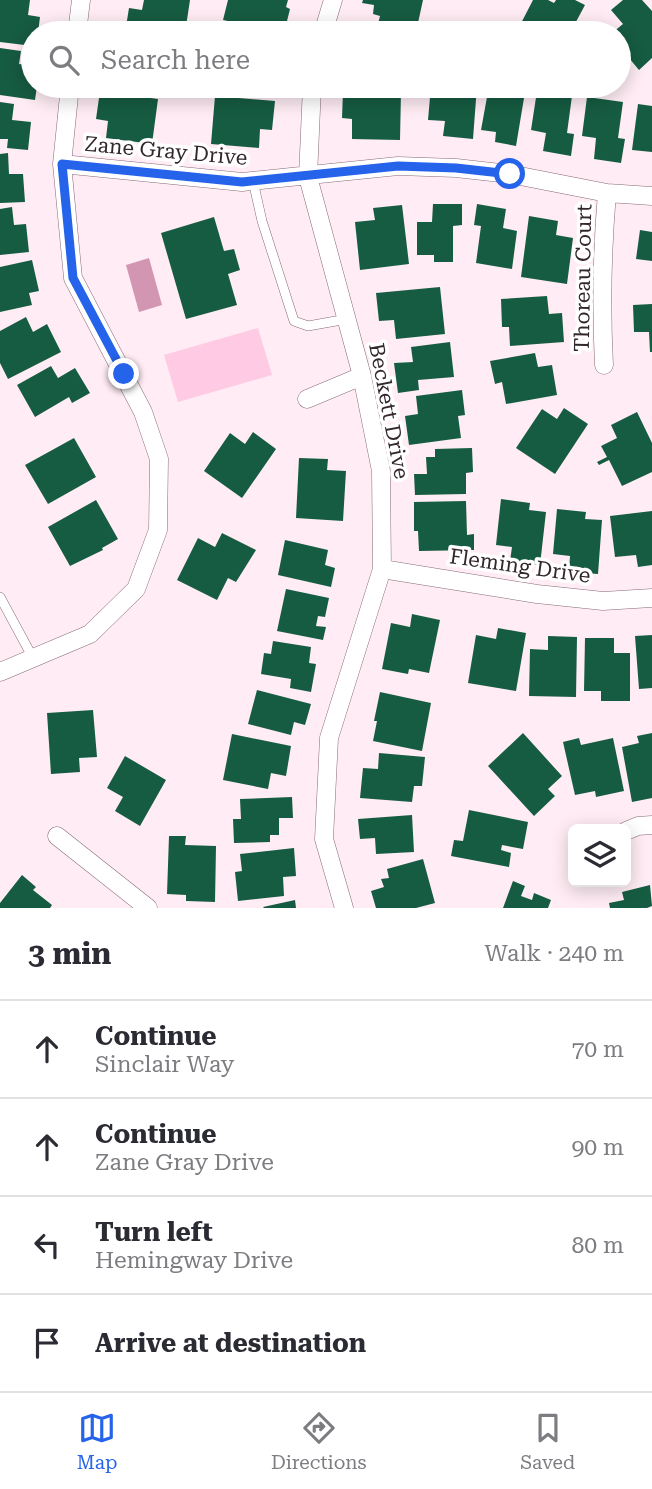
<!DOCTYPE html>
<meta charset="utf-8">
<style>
:root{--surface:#fff;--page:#f7f7f7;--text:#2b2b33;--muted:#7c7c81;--line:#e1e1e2;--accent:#2563eb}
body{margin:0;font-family:"Roboto Serif",serif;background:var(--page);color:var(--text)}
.controls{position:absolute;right:21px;bottom:21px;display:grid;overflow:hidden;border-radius:10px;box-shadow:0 4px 18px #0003}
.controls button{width:63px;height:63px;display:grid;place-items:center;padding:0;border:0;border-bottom:2px solid var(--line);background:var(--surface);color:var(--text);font:35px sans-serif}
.stop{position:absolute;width:21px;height:21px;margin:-16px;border:5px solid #2563eb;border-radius:50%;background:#fff}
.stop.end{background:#2563eb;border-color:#fff;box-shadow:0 2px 7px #0008}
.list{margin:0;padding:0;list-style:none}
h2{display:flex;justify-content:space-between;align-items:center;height:91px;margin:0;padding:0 28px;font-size:30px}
h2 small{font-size:23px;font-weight:400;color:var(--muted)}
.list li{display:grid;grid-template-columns:46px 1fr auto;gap:21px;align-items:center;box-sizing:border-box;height:98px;padding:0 28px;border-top:2px solid var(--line)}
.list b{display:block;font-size:26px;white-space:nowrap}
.list p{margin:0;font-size:23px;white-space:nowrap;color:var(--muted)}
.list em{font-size:23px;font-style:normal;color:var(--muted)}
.icon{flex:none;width:38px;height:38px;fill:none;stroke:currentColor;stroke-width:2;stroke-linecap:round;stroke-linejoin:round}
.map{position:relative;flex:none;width:652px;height:908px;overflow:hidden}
.search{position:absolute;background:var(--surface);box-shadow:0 4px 18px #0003;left:21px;right:21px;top:21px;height:77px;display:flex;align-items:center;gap:18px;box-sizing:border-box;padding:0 24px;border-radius:38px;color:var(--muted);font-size:26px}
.sheet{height:483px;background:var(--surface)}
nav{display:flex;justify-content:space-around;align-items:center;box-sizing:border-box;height:98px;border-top:2px solid var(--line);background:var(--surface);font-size:19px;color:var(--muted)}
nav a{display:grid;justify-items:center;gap:4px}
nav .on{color:var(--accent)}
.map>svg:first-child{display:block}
.green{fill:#ffcae3}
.water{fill:#d296b2}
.building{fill:#165c42}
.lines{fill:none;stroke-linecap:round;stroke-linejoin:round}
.service-casing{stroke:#866b77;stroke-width:10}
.minor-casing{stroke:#866b77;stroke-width:19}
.service{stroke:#fff;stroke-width:9}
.minor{stroke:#fff;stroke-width:18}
.route{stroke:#2563eb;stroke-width:9}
.labels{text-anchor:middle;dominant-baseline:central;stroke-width:7;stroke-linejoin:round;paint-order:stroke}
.street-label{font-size:21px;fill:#32272c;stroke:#fff}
</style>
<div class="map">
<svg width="652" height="908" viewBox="0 0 652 908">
<rect width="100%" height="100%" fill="#ffecf4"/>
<!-- green -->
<path class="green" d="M258 328 272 375 178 402 164 355Z"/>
<!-- water -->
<path class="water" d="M149 258 162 305 139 312 126 265Z"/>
<!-- building -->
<path class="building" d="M0 0H30L28 15 40 17 38 33H33V46L0 42Z
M144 0H190L185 33H125L129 8 142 10Z
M228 0H288L286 7 290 9 284 33 223 20Z
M363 0H423L416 32 378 24 380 16 373 14 374 5 362 3Z
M533 0H548L554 3 556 0H575L585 5 570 33H516Z
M623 0H642L652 11V58L639 70 619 46V33H612L623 24 611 10Z
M0 48 21 51 19 64 33 66V86H37L35 100 0 95Z
M118 86H161L160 93Z
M431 86H477L473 139 443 136 445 121 428 120Z
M489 86 525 92 516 146 495 142 496 132 481 130Z
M100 91 158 99 152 144 106 138 108 121 96 119Z
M343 91 401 92 400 140 352 139V119L342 118Z
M537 91 572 96 567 133 574 134 571 156 543 151 546 133 531 130Z
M215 96 275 101 272 130 260 129 259 148 211 144Z
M587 97 623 102 618 138 625 139 621 163 594 159 596 138 582 136Z
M0 102 14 104 12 120 31 122 28 150 7 148 8 139H0Z
M638 104 652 106V152L632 150Z
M8 153 9 174H23L25 202 0 203V154Z
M433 204H462V225L453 226V262H434V255H417V222H432Z
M477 204 506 209 503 228 517 231 512 269 476 263 481 226 474 225Z
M402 205 409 264 360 270 355 222 375 220 373 208Z
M12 207 14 225 26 224 29 252 0 255V209Z
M529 216 558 221 556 235 573 238 567 284 521 277Z
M214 217 224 251 234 249 240 270 228 274 237 305 186 319 161 233Z
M640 230 652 232V261L636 259Z
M32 260 39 291 29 293 32 305 0 312V267Z
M440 287 445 334 396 339 394 320 379 321 376 293Z
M547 296 549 314 562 313 564 342 510 346 509 327H502L501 299Z
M652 304V352H650L649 332H634L633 305Z
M26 317 33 332 47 324 61 352 8 379 0 363V331Z
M450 342 454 377 418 380 419 390 398 393 394 363 413 362 411 347Z
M535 353 538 367 552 365 557 395 506 404 502 382 495 384 490 361Z
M51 366 58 378 75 368 90 393 72 403 69 397 35 417 17 385Z
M462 390 465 415 458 416 461 438 409 445 405 416 418 414 416 396Z
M564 408 588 424 555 474 516 448 542 409 557 419Z
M637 412 652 443V472L622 486 609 460 599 465 597 462 607 457 601 446 617 438 611 425Z
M253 432 276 449 242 498 204 471 230 433 245 444Z
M74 438 96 477 48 504 25 465Z
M472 448 473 472 466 473V494L415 495 414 474H427L426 457H435V449Z
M299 458 328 459 327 470 346 471 343 521 296 518Z
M501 499 530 503 529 510 546 512 540 565 510 561 512 547 496 545Z
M96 500 118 539 102 548 103 550 70 566 48 527Z
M466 501 467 535 474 534V550L419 551 418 531H414V502Z
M557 509 586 512 585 519 602 520 598 574 569 572 570 556 553 554Z
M652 511V565L638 567 636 555 615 557 610 516Z
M222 533 256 550 236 582 228 578 217 600 177 580 198 538 215 547Z
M285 540 328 550 325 565 335 568 331 587 278 575Z
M286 589 329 598 325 617 318 616 316 626 326 627 323 640 277 631Z
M412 614 440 620 429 673 409 669 408 674 382 669 391 623 410 627Z
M498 628 526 633 516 691 468 683 476 635 496 639Z
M652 635V688L639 689 635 636Z
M548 636 577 637 576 697 529 696 530 649 548 650Z
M585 638H614V653H630V701H601V691H584Z
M273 641 311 647 309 663 316 664 311 692 290 688 291 679 261 674 264 653 271 654Z
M257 690 311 704 305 725 294 722 291 735 248 724Z
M380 692 431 703 422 751 373 741 377 721H374Z
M93 710 97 757 79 758 80 772 51 774 47 713Z
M523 733 562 776 548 789 555 796 534 816 488 766Z
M652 733V798L632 802 622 747 639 743 637 736Z
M232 734 291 746 286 776 271 773 268 789 223 780Z
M579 738 581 745 613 738 624 791 596 797 595 791 575 795 563 742Z
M379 753 425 757 422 786H414L412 802 360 798 363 768 378 769Z
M125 756 166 780 140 826 115 811 123 797 107 788Z
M292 797 293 818H279V835H270V842L234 843 233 819H241L240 799Z
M469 810 528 822 523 849 502 845 501 850 511 853 509 867 451 856 454 840 463 841Z
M412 815 414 852 376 854 375 838 360 839 358 819Z
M169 836H186L185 845 216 846 215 902 186 901V895L167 894Z
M294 848 296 876 283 877 284 896 238 901 235 872 242 871 240 854Z
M423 859 435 903 416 908H376L371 891 384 887 381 879 389 878 387 869Z
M22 875 36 887 33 890 52 905 50 908H0V903Z
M513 881 525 886 521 896 532 900 534 893 551 900 548 908H503Z
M650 885 652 906 647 908H610L609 903 624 900 622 892Z
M295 900 296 908H264L263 907Z"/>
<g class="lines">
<!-- service casing -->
<g class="service-casing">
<path id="service" d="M253 181 262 221 294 321 308 326 347 319
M0 597 33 658"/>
</g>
<!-- minor casing -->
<g class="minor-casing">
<path id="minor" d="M77 33 81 0
M323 33 333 0
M312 86 308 177 362 376 381 471 382 569 329 738 324 839 344 908
M62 164 242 182 398 166 456 168 510 174 607 193 652 196
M604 365C601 307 602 251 607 193
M307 399 362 376
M382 569 537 594 603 601 652 598
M0 672 90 634 136 589 158 530 159 459 143 412 73 278 62 164 70 86
M626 831 638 826 652 825
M57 836 148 908"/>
</g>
<!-- service -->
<use href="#service" class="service"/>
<!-- minor -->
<use href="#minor" class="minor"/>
</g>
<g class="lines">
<!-- route -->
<path class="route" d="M124 374 73 278 62 164 242 182 398 166 456 168 510 174"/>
</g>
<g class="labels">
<!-- street labels -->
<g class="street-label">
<text transform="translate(166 151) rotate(5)">Zane Gray Drive</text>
<text transform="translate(583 278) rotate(-89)">Thoreau Court</text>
<text transform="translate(389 411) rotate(79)">Beckett Drive</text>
<text transform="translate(520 566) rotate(8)">Fleming Drive</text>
</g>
</g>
</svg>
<div class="controls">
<button><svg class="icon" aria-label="layers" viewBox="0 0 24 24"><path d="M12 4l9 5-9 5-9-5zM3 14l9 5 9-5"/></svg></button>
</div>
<div class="stop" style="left:510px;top:174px"></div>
<div class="stop end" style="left:124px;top:374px"></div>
<div class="search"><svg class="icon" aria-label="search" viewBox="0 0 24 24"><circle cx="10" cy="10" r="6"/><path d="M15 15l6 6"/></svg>Search here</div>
</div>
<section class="sheet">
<h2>3 min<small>Walk · 240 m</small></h2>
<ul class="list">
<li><svg class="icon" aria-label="ahead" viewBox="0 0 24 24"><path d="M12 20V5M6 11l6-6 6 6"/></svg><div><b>Continue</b><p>Sinclair Way</p></div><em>70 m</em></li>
<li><svg class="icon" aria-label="ahead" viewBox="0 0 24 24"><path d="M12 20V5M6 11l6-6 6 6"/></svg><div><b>Continue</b><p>Zane Gray Drive</p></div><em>90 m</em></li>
<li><svg class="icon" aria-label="left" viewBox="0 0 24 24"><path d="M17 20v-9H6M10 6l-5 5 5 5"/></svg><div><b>Turn left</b><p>Hemingway Drive</p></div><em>80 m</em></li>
<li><svg class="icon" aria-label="arrive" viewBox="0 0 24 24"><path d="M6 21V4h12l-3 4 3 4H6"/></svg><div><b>Arrive at destination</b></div></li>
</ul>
</section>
<nav>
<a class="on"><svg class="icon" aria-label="map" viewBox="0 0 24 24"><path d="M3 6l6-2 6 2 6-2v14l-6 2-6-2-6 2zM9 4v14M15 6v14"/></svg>Map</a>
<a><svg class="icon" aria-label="directions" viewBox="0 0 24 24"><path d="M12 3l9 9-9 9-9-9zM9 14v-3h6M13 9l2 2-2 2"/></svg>Directions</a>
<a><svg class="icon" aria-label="saved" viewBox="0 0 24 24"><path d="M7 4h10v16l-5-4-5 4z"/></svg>Saved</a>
</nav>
